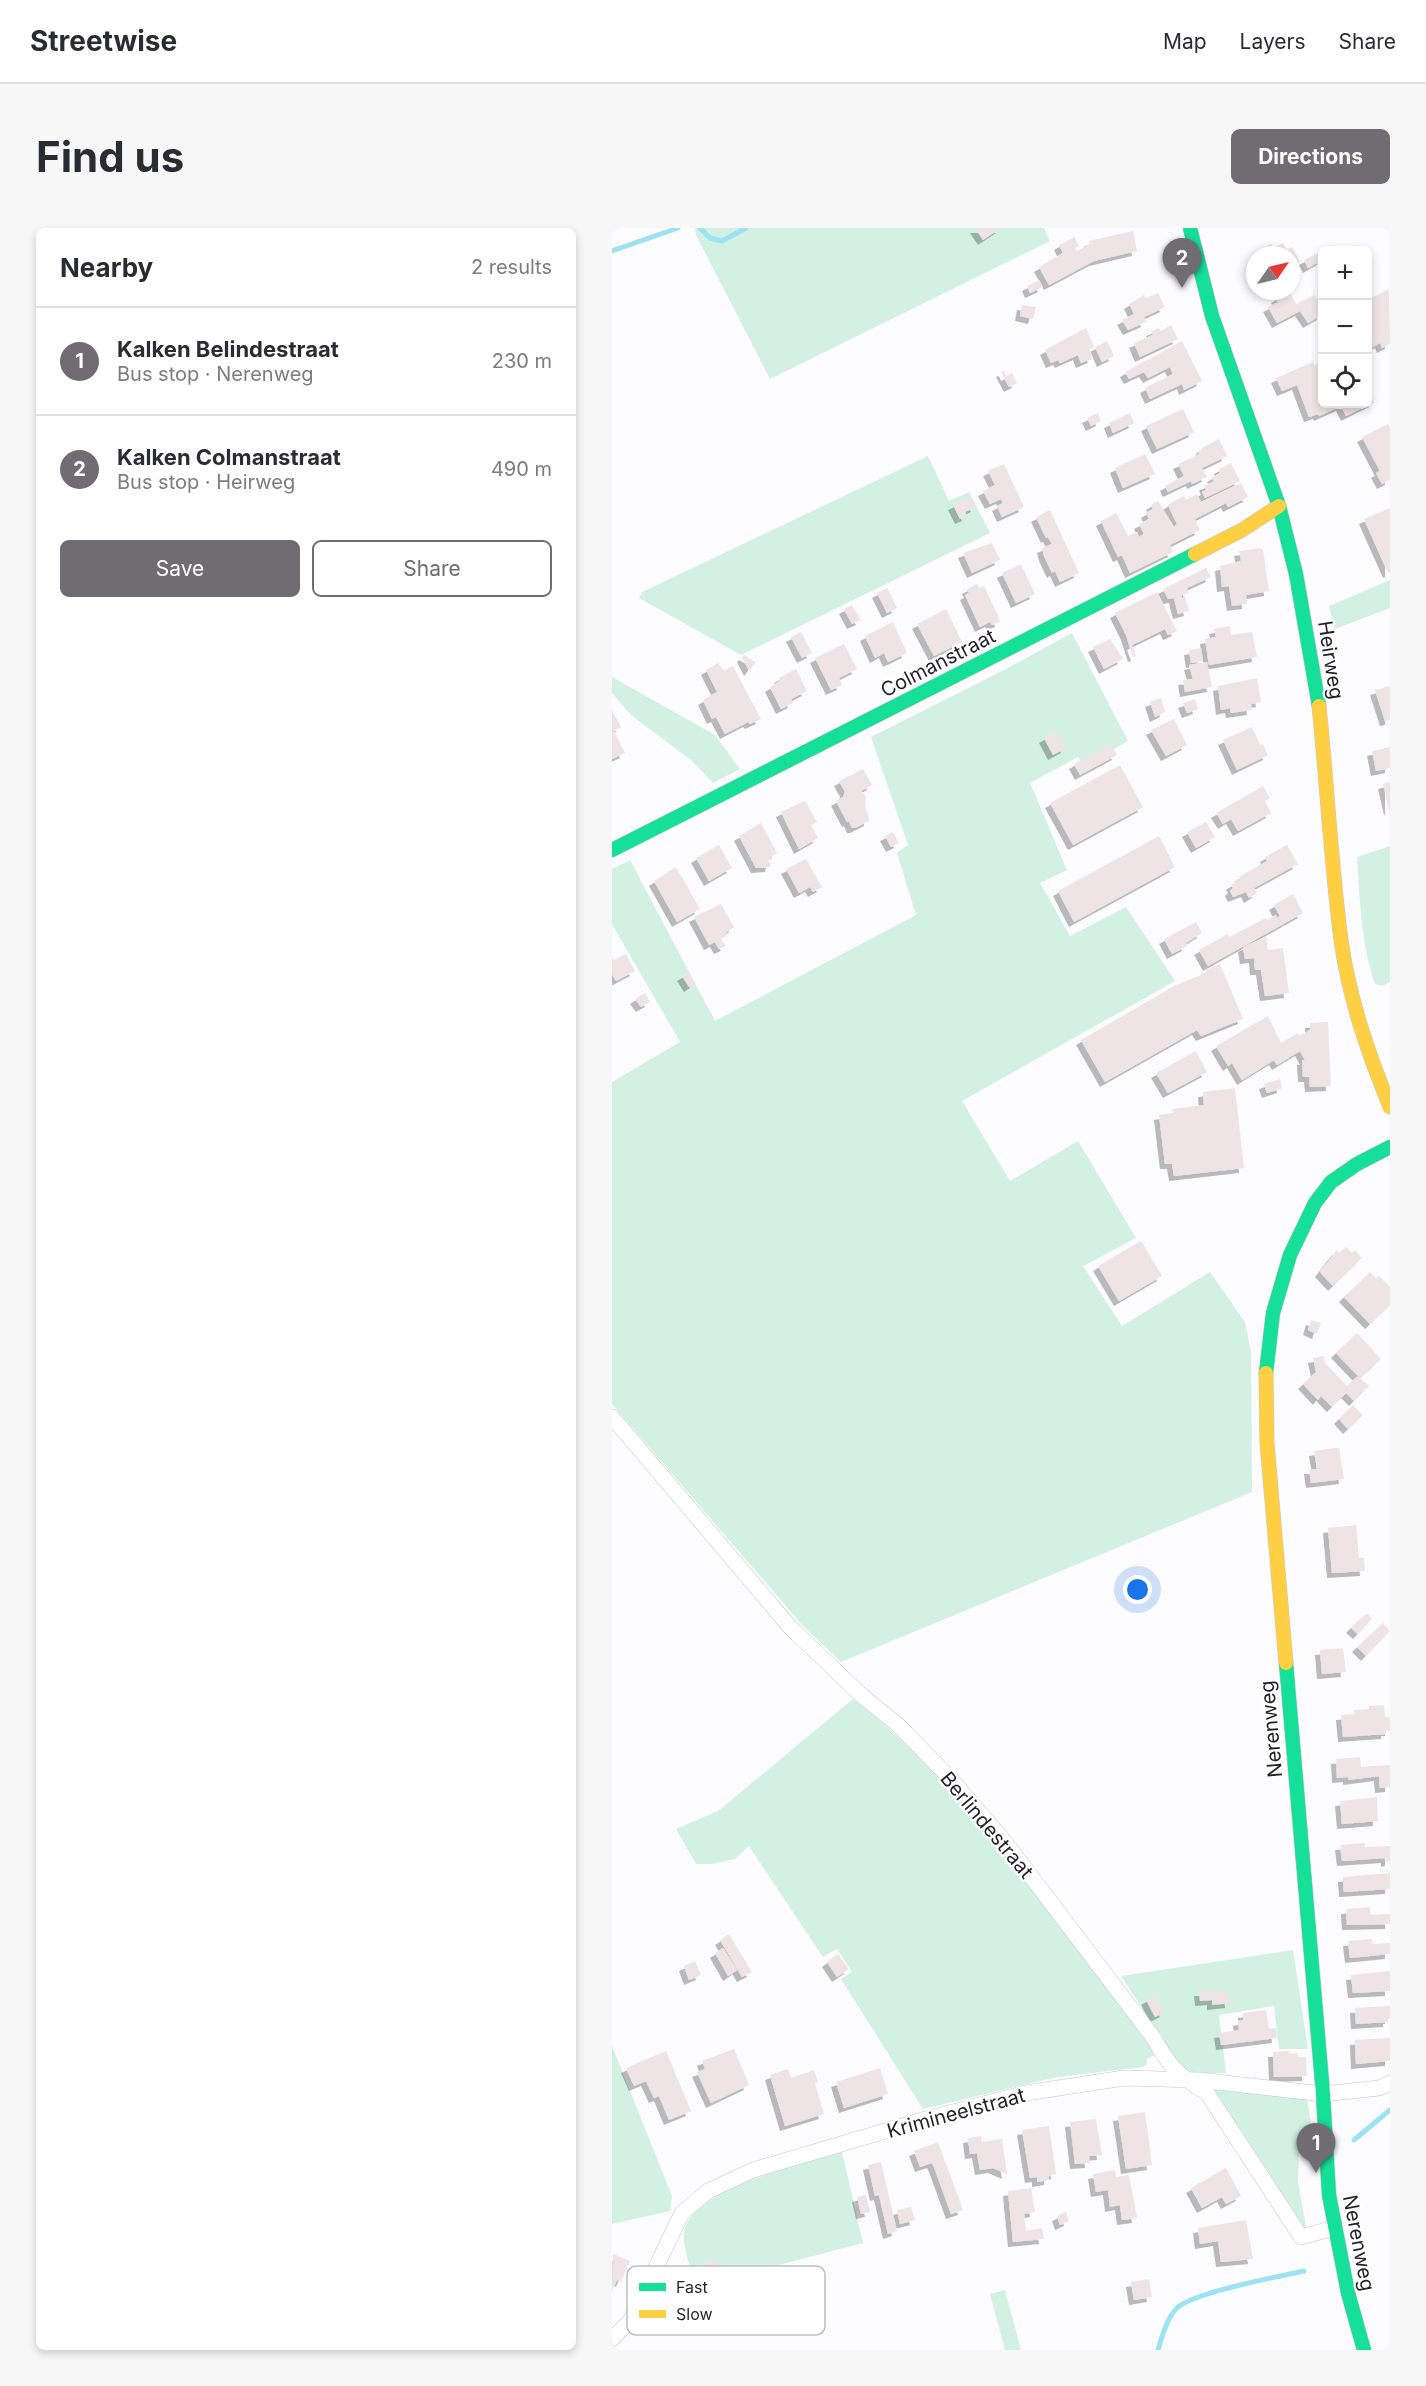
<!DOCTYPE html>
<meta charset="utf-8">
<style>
:root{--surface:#fff;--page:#f7f7f7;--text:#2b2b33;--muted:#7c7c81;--line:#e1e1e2;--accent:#6f6c72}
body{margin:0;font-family:Inter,sans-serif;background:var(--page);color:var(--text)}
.controls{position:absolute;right:18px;top:18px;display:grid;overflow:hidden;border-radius:9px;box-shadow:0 3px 9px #0003}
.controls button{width:54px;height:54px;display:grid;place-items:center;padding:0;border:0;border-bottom:2px solid var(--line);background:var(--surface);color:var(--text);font:30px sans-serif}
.compass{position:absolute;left:634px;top:18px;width:54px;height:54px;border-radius:50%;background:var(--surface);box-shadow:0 3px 9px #0003;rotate:56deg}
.you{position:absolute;left:526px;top:1362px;width:21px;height:21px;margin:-15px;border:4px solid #fff;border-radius:50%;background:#1a73e8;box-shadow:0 0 0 9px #1a73e833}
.badge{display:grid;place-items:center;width:39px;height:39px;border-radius:50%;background:var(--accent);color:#fff;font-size:20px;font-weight:700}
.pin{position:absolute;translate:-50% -50px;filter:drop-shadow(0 2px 3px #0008)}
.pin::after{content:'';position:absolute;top:32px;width:21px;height:18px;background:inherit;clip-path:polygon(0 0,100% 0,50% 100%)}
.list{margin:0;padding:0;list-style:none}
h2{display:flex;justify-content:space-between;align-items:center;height:78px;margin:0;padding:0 24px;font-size:26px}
h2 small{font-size:20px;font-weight:400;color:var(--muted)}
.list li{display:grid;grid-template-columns:39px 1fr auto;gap:18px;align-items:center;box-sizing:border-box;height:108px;padding:0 24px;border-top:2px solid var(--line)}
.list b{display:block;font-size:22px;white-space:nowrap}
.list p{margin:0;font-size:20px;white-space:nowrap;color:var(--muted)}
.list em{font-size:20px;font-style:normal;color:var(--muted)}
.actions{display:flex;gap:12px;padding:18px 24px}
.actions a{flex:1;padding:14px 0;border:2px solid var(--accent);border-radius:9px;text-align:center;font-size:21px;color:var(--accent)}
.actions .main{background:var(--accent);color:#fff}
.icon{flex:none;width:33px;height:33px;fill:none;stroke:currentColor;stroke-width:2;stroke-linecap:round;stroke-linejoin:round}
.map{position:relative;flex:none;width:778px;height:2122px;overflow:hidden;border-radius:9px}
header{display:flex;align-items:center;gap:36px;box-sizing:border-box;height:84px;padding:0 30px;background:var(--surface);border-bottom:2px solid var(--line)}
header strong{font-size:28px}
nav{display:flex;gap:33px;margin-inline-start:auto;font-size:21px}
.intro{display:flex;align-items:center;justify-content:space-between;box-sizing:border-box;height:144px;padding:0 36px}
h1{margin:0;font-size:42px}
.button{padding:15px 27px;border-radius:9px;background:var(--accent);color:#fff;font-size:21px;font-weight:700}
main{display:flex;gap:36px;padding:0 36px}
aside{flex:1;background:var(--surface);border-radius:9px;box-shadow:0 3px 9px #0003}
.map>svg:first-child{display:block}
.green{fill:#d2f1e2}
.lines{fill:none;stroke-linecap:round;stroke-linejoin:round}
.stream{stroke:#9ce2f2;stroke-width:5}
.building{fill:#efe4e5;filter:url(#shadow)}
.street-casing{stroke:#c8c5ca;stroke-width:16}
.fast-casing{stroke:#c8c5ca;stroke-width:15}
.slow-casing{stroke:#c8c5ca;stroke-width:15}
.street{stroke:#fffeff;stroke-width:15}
.fast{stroke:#16e098;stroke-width:14}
.slow{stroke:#ffcf43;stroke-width:14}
.labels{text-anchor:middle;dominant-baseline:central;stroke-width:4.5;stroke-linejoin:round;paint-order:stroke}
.street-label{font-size:20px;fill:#231f27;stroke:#fff}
.key{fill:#fff;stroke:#bdbcbe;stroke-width:1.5}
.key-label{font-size:16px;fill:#231f27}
</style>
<header>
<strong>Streetwise</strong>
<nav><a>Map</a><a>Layers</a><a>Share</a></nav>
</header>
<div class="intro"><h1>Find us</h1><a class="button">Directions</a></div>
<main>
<aside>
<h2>Nearby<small>2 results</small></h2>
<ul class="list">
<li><span class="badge">1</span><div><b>Kalken Belindestraat</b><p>Bus stop · Nerenweg</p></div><em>230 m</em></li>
<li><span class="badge">2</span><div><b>Kalken Colmanstraat</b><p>Bus stop · Heirweg</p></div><em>490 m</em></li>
</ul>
<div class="actions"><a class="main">Save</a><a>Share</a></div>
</aside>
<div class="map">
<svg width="778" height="2122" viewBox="0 0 778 2122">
<defs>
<filter id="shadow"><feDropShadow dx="-5" dy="5" stdDeviation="0" flood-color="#0004"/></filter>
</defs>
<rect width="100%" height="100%" fill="#fcfbfd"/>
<!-- green -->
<path class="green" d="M83 0H432L438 13 158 151 84 7Z
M316 228 337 273 357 264 378 305 129 427 27 370 30 364Z
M778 352V380L723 401 717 378Z
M460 405 516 513 472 539 466 529 418 555 455 642 428 655 458 708 514 679 563 753 350 873 398 953 466 913 524 1010 471 1038 510 1098 598 1044 633 1094 639 1124 640 1264 229 1434 191 1398 0 1176V854L68 814 0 696V641L18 632 103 793 304 687 285 625 296 617 259 509 392 442Z
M0 449 103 507 128 541 101 555 79 532 19 487 0 465Z
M778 618V754L770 758 763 756C749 716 748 671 745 629Z
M241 1471C363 1565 452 1704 544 1826L535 1831V1836L531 1839 445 1849 311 1881 229 1751 240 1744 225 1721 211 1729 137 1618 123 1631 100 1636H84L64 1601 106 1583Z
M681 1722 696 1821H667L662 1778 607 1787 614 1845H573L509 1748Z
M0 1818 60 1968 58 1983 0 1996Z
M596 1861 695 1871 699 1895 687 1926 686 1953 694 2000 689 2002Z
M230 1924 251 2015 85 2058C80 2044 68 2014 73 2000 86 1958 192 1936 230 1924Z
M393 2062 409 2122H393L378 2066Z"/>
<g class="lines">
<!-- stream -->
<path class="stream" d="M88 0 98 10 110 13 134 0
M0 23 66 0
M742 1912 778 1882
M546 2122C550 2109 555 2089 566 2079 584 2064 665 2049 692 2043"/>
</g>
<!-- building -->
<path class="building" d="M363 0H389L371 12Z
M521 3 525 23 482 33 437 57 427 39 451 25 447 17 462 9 467 18 463 20 465 23 478 16 477 13Z
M671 15 675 22 680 19 688 34 679 38V27H655L651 20 659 16 661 20Z
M710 23V32L696 40 692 32Z
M427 52 431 59 418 65 415 58Z
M777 61 778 116 770 120 768 115 759 120 756 114V72Z
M677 63 684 76 703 67 710 81V87L696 95 688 83 665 95 656 79 666 74 664 70Z
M546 65 553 79 532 89 534 94 516 102 510 92 522 86 517 76 532 67 534 70Z
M410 77 424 79 421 91 408 88Z
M559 97 566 111 528 129 522 115 541 107 539 103 547 100 549 103Z
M474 100 482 119 477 121 481 130 469 135 466 127 448 135 446 132 439 135 433 122Z
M495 113 502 128 490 134 483 119Z
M570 113 590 153 572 162 570 156 538 171 533 160 561 146 558 139 536 150 532 144 517 151 513 144Z
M710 133V145L706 147 710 157V176H756V152L757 163 762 174 734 188 729 178 707 188 706 186 697 189 685 157 670 163 664 150 701 134 703 137Z
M392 143 394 148 400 145 405 155 397 159 389 144Z
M571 181 582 204 545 221 534 198Z
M486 185 489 193 479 198 475 190Z
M518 185 522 195 501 205 497 195Z
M776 196 778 200V252L770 256 764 245 768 243 750 209Z
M607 211 615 228 590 240 595 249 580 256 579 253 556 264 553 258 572 248 566 236 586 227 590 220Z
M533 226 543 246 511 260 503 240Z
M619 235 628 253 593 270 590 264 594 262 592 258 602 253 600 249 608 245 607 241Z
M392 236 412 279 390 289 385 278 391 275 389 271 378 276 371 263 383 257 376 243Z
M629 255 636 269 616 279 614 275 583 291 588 302 558 317 561 324 518 345 510 327 506 329 489 293 504 285 516 308 525 304 527 309 532 306 527 296 537 291 534 285 541 281 539 277 546 273 562 299 565 296 556 277 562 273 572 268 574 272 585 266 589 274Z
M359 269 364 279 353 284 355 288 348 291 341 277Z
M778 280V344L776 345 752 291Z
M438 282 467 345 448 354 443 343 440 345 432 328 430 320 440 316 436 309 434 310 424 289Z
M380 315 388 332 360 345 351 325Z
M648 320 651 322 657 363 634 367 635 376 620 378 617 358 610 359 608 338 629 333 627 323Z
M409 336 423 366 404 375 390 345Z
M594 340 599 349 575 360 577 365 570 367V370L573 369 577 383 566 386 562 370 556 371 551 361Z
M365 356 367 360 372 358 387 390 388 394 380 397 378 394 368 399 353 367 357 365 355 361Z
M275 360 285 380 275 385 265 365Z
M545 364 565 403 556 407 553 401 520 417 524 428 521 429 514 407 503 385Z
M240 377 249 392 240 396 232 381Z
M334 381 350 414 322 428 305 396Z
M281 394 295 425 276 434 272 425 263 430 253 408Z
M618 398 619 407 640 404 645 429 597 437 593 411 604 409 602 401Z
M189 404 200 425 190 430 179 409Z
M498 411 511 431 492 441 481 419Z
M232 416 245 441 227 450 230 457 219 462 203 430Z
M589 420 591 433 579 435 577 422Z
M132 427 144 434 137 443 130 429Z
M595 434 600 459 573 464 571 452 581 451 577 437Z
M106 435 112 443 121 438 149 491 138 496 136 494 113 506 104 489 100 491 91 472 105 464 94 442Z
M184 441 195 463 179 471 181 475 169 481 158 459 168 453 167 450Z
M645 450 649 474 639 476 640 482 619 485 618 480 609 482 606 458Z
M778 458V492L773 493 763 462Z
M549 470 553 484 543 489 538 474Z
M583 471 586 481 575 485 571 475Z
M0 482 9 499 2 503 13 525 0 531Z
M562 491 575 517 554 528 539 502Z
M640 499 648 517 651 516 656 527 625 542 611 512Z
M444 503 454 520 441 527 432 510Z
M499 516 505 527 468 547 462 536Z
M778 519V540L764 543 760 523Z
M508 537 531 579 461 617 438 575Z
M251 541 260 557 249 563 254 568 253 577 257 591V593L243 600H240L237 593 235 594 224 573 231 569 233 564 227 553Z
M778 554V582H777L771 556Z
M651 558 658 570 653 573 659 585 626 603 619 591 611 596 604 585Z
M193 573 205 594 199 597 206 610 187 621 169 584Z
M594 594 603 609 584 620 575 604Z
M149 595 165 625 159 629 156 634 159 635 158 639 144 640 127 608Z
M281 604 287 615 279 619 273 608Z
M547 608 563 639 462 694 446 663Z
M107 617 120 640 97 653 84 630Z
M675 617 686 636 642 660 645 665 637 670 634 664 621 669 618 663 621 660 619 657 628 651 627 649 655 633 653 629Z
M194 631 210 659 201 664 198 659 187 665 174 641Z
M64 639 88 681 65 694 42 653Z
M681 666 691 685 596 738 587 722 616 706 617 709 654 690 655 692 664 687 665 690 668 688 662 677Z
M109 676 122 699 113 705 115 708 109 711 114 718 107 721 103 714 97 717 82 689Z
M584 694 590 705 574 715 575 718 560 726 552 711Z
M654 709 656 722 671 720 677 765 653 768 649 742H643L642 730 633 731 631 719Z
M14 726 23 743 4 753 0 746V730L2 732Z
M608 736 631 791 589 808 585 802 493 854 469 812 564 757 594 745 593 742Z
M77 744 83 755 77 759 70 748Z
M33 765 38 774 29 779 23 771Z
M656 788 669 815 686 805 687 808 698 802V795L716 794 719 858 698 859 697 849H691L690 832H693L688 823 665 837 662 832 630 852 620 835 616 838 604 818Z
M584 823 595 844 556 865 544 845Z
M668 851 670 860 655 865 652 856Z
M623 860 632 940 562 948 560 936H553L547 887 561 885 560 881 592 877 591 864Z
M529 1013 550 1048 507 1073 486 1038Z
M734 1019 740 1025 743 1022 750 1030 721 1058 708 1044 725 1022 727 1025Z
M758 1044 764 1050 767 1048 778 1059V1077L758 1096 732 1069Z
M699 1092 709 1095 705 1106 696 1102Z
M745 1105 769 1131 748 1150 757 1158 742 1173 734 1165 720 1179 709 1168 706 1172 691 1156 704 1144 701 1130 712 1128 713 1135 735 1158 746 1148 724 1125Z
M741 1177 751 1187 736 1201 727 1191Z
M722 1220H727L732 1251 699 1255 697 1241H705L702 1223Z
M744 1297 747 1330H752L753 1343 720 1345 716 1300Z
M756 1386 760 1391 746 1406 739 1400 751 1388Z
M771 1395 778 1403 754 1428 745 1419Z
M731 1420 734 1444 710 1446 708 1422Z
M772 1477 773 1489H778V1503H774V1506L731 1509 729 1487 742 1486V1482L757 1481V1478Z
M748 1529 749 1539 778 1537V1559L768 1560 767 1548 736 1552V1549L725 1550 724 1531Z
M765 1569 766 1593 730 1596 728 1573Z
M753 1615V1619L778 1618V1633L774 1634V1630L730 1633 728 1617Z
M778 1645V1661L732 1664 731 1649Z
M758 1679V1687L778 1686V1696L735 1697 734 1681Z
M117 1706 140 1744 130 1749 108 1712Z
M760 1711 761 1716 778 1715V1726L738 1730 736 1713Z
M111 1720 125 1742 116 1748 103 1725Z
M226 1726 237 1741 225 1749 215 1734Z
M83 1733 89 1747 77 1752 72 1738Z
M778 1743V1763L741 1765 739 1747Z
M587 1763H613L614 1766H617L618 1775 600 1777V1772L588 1773Z
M543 1767 553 1784 543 1789 534 1772Z
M778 1778V1791H776V1794L744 1796 743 1780Z
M654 1782 657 1801 664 1800 665 1810 609 1817 607 1805 627 1802 626 1793 631 1792V1785Z
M778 1810V1833L744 1836 743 1812Z
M122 1821 137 1857 99 1875 85 1844 93 1841 90 1833Z
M54 1823 79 1883 57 1892 47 1868 42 1870 34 1853 22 1858 14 1840Z
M677 1823V1826L685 1825 686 1829H694L695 1848 662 1849 661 1824Z
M268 1840 276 1866 232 1880 224 1854Z
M176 1841 179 1850 202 1842 206 1854 203 1855 212 1886 173 1898 158 1847Z
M533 1884 540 1937 514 1941 506 1888Z
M484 1891 490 1927 477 1928 478 1935 463 1936 458 1894Z
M437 1898 444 1946 437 1948V1952L425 1954V1949L418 1950 410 1902Z
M369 1908 370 1914 390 1911 395 1946 381 1940 368 1942 365 1925 358 1926 356 1910Z
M326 1914 351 1982 339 1986 322 1939 320 1935 308 1939 302 1923Z
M269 1934 285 2003 276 2006 267 1967 263 1968 256 1937Z
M614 1940 629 1968 614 1976 610 1969 590 1980 579 1960Z
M503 1942 504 1949 517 1947 525 1990 510 1992 508 1977 498 1979 496 1962 484 1964 481 1946Z
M419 1960 423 1984 412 1986 414 2003 430 2000 432 2011 401 2014 396 1963Z
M254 1967 258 1984 249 1986 245 1969Z
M299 1979 303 1992 288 1996 285 1982Z
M454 1984 457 1993 448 1997 445 1988Z
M634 1992 641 2031 609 2034 606 2013 588 2016 586 2000Z
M1 2026 18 2033 9 2054 5 2052 0 2063Z
M104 2032 107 2044 93 2047 91 2035Z
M537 2051 540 2069 522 2072 519 2054Z"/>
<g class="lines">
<!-- street casing -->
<g class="street-casing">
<path id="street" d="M0 1189 178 1399 249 1467 286 1497 338 1550 393 1614 541 1809C558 1839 565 1847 595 1865L689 2009 722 2000
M0 2111 18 2093 70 1985 96 1963 141 1942 314 1891 414 1865 512 1850 587 1852 711 1866 767 1860 778 1855"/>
</g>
<!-- fast casing -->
<g class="fast-casing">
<path id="fast" d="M578 0 600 88 667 278 684 346 707 478
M0 622 583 326
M654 1145 661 1085 678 1027 703 975 719 954 745 936 778 919
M674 1435 711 1866 717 1967 736 2065 752 2122"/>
</g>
<!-- slow casing -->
<g class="slow-casing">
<path id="slow" d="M583 326 630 302 667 278
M707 478C715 556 719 635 729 712 737 770 756 825 778 879
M654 1145 655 1215 674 1435"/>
</g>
<!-- street -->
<use href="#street" class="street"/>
<!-- fast -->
<use href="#fast" class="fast"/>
<!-- slow -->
<use href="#slow" class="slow"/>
</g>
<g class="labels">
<!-- street labels -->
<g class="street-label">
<text transform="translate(719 432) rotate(81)">Heirweg</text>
<text transform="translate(326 435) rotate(-27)">Colmanstraat</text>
<text transform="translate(659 1501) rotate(-95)">Nerenweg</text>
<text transform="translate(375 1597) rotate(50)">Berlindestraat</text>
<text transform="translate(344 1885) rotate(-15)">Krimineelstraat</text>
<text transform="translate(747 2015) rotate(79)">Nerenweg</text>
</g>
</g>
<!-- legend -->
<rect x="15" y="2038" width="198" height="69" rx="9" class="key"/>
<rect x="27" y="2055" width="27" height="8" fill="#16e098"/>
<rect x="27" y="2082" width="27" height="8" fill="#ffcf43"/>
<g class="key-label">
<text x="64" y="2065">Fast</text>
<text x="64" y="2092">Slow</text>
</g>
</svg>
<div class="controls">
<button>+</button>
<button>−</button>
<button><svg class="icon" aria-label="locate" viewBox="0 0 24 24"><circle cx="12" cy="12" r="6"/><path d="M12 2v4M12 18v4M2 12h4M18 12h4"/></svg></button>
</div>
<svg class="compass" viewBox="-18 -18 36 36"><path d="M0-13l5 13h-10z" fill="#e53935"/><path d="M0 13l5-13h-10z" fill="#7c7c81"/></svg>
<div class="you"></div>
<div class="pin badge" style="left:704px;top:1945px">1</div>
<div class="pin badge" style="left:570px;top:60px">2</div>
</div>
</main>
